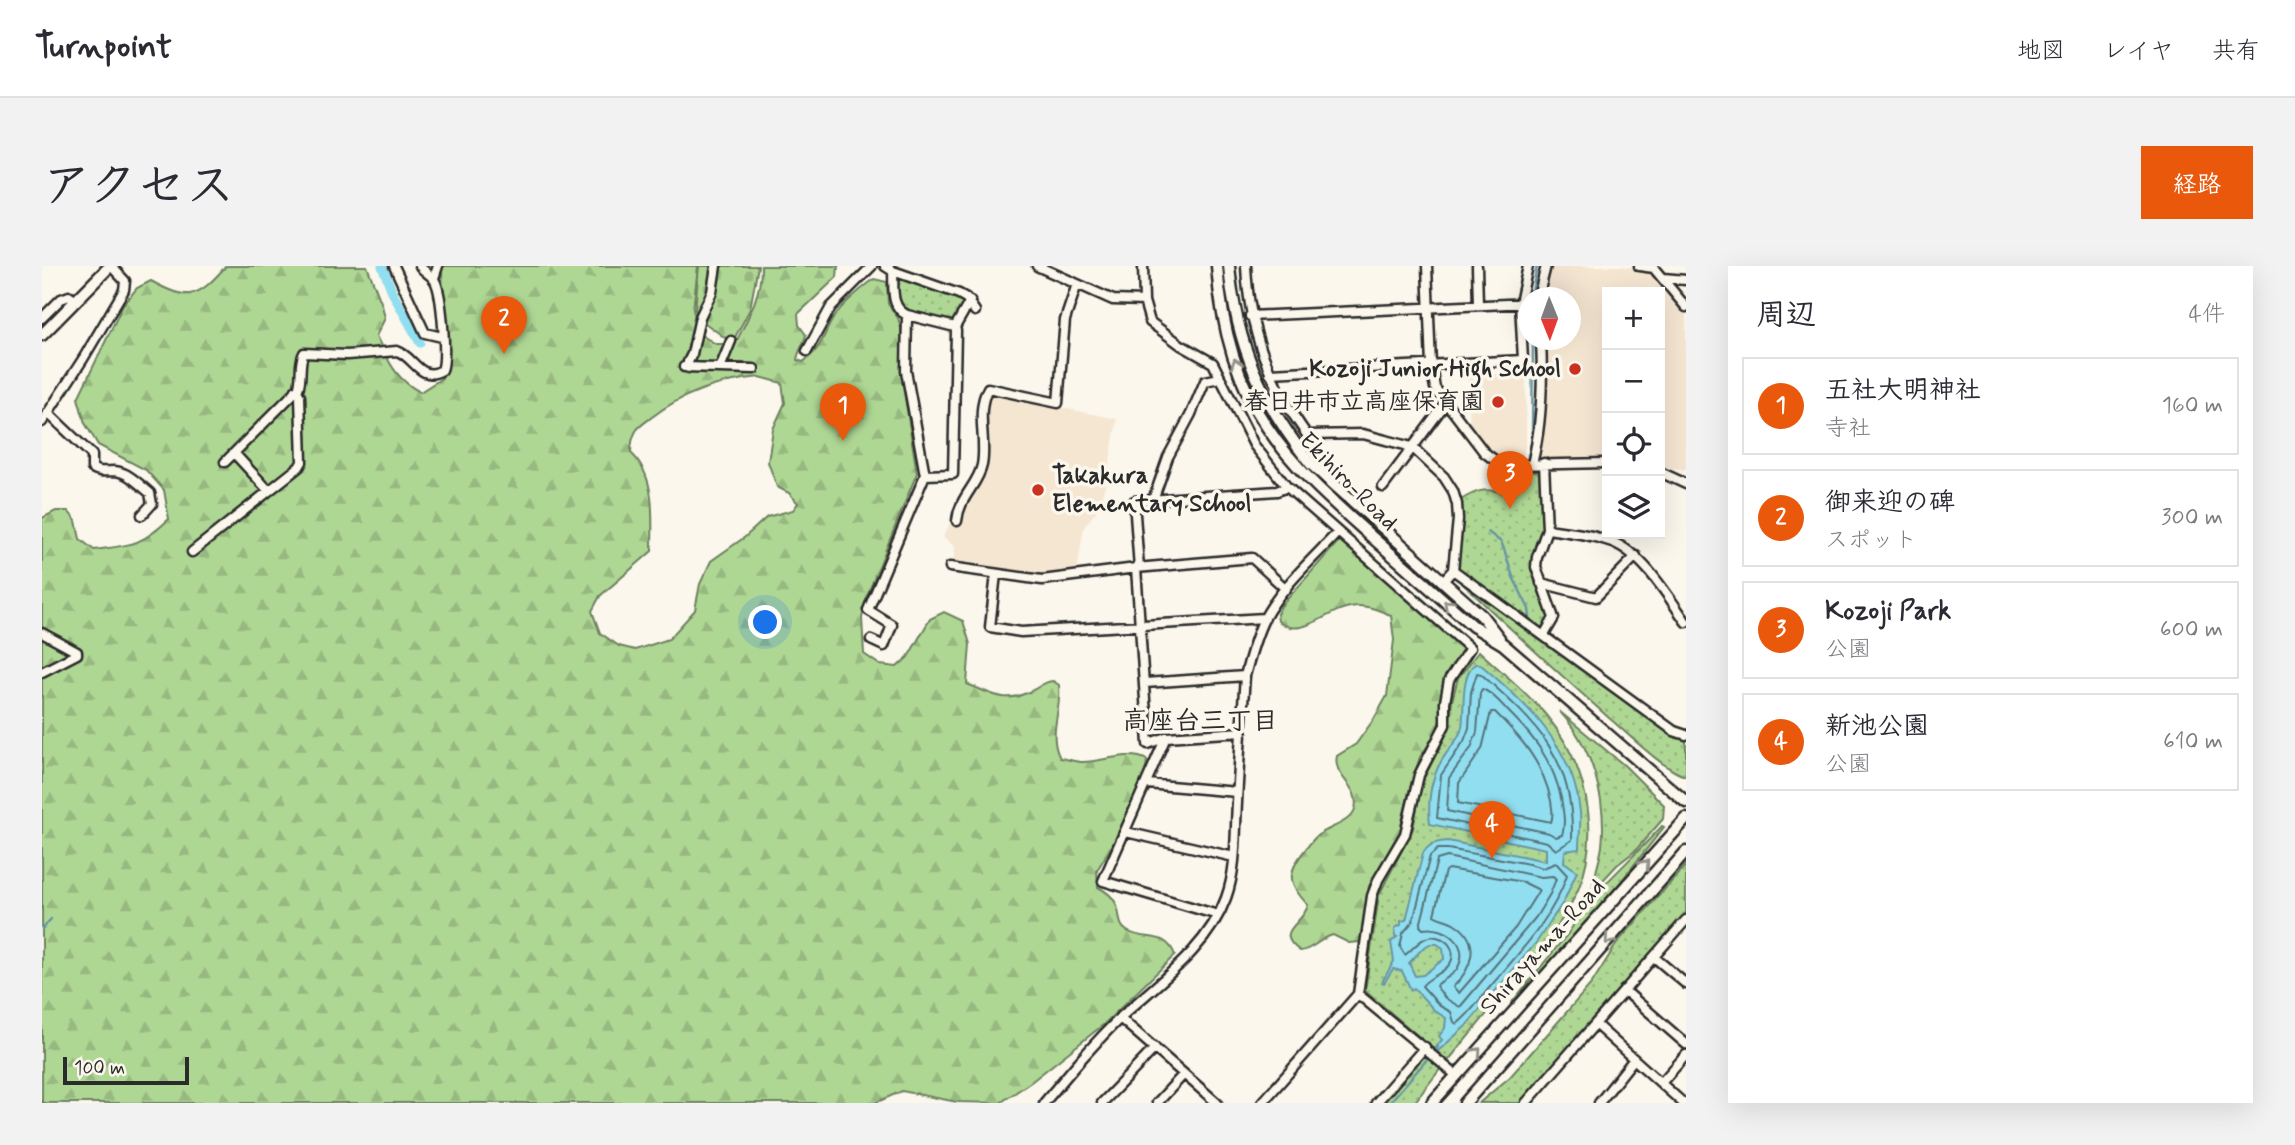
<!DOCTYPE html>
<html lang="ja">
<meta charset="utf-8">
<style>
:root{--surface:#fff;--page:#f2f2f3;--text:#2b2b33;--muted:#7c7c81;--line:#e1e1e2;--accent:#ea580c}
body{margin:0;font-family:Mynerve,"Klee One",sans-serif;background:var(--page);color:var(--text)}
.controls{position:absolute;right:21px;top:21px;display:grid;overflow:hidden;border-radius:0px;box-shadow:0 7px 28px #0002}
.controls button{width:63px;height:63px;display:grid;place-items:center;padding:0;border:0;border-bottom:2px solid var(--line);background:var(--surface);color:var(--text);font:35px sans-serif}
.compass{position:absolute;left:1476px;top:21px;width:63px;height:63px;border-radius:50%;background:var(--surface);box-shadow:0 7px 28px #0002;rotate:179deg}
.scale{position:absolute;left:21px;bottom:18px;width:126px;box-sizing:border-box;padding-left:7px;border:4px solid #2b2b2b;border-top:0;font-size:19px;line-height:24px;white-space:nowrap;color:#2b2b2b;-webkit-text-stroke:5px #fbf7ec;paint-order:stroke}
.you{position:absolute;left:724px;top:357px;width:24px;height:24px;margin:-18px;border:5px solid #fff;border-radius:50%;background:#1a73e8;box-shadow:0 0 0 10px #1a73e833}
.badge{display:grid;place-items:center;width:46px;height:46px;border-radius:50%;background:var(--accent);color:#fff;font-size:23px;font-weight:700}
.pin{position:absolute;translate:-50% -58px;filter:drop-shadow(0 2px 4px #0008)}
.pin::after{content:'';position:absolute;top:37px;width:24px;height:21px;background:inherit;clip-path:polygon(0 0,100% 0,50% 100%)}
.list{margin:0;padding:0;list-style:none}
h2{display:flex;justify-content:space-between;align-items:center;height:91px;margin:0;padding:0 28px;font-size:30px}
h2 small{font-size:23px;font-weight:400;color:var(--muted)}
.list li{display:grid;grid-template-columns:46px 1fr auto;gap:21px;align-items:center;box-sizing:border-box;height:98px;margin:0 14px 14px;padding:0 14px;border:2px solid var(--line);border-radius:0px}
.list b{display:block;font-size:26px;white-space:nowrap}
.list p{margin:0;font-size:23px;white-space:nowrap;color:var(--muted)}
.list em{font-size:23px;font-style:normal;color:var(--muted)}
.icon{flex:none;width:38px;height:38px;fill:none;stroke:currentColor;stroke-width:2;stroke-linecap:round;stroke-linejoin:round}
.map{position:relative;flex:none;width:1644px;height:837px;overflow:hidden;border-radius:0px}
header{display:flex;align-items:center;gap:42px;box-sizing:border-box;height:98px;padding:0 35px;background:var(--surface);border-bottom:2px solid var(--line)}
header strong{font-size:33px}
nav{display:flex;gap:38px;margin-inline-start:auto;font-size:24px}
.intro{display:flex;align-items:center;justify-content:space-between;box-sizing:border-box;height:168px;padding:0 42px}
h1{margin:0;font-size:49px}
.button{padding:18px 32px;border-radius:0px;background:var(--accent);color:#fff;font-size:24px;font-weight:700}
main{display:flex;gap:42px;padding:0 42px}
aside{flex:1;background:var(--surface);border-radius:0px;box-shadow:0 7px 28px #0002}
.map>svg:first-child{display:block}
.built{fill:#f5e6d2}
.grass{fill:url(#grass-dots);stroke:#6d8160;stroke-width:2}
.forest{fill:url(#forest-firs);stroke:#6d8160;stroke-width:2;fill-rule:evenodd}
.cemetery{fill:url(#cemetery-stones);stroke:#6d8160;stroke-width:2}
.water{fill:#91def1;stroke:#6896a2;stroke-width:2;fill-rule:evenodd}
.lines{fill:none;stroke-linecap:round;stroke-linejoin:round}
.shore{stroke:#54737a;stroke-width:2}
.stream{stroke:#6896a2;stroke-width:2.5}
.canal{stroke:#91def1;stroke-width:9}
.minor-casing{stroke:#2b2b2b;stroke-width:13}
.tertiary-casing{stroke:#2b2b2b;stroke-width:15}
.minor{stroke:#fbf7ec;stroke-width:8}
.tertiary{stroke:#fbf7ec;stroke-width:10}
.oneway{stroke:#93918c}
.poi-dot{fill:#c8321e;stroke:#fbf7ec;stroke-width:2.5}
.labels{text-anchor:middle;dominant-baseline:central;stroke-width:7;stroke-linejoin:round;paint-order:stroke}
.poi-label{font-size:24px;font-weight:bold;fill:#2b2b2b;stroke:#fbf7ec;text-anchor:end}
.street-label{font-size:24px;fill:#2b2b2b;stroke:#fbf7ec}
.neighbourhood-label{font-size:26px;font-weight:bold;fill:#2b2b2b;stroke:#fbf7ec}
</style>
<header>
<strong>Turnpoint</strong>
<nav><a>地図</a><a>レイヤ</a><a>共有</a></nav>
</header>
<div class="intro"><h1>アクセス</h1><a class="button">経路</a></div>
<main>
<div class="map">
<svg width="1644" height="837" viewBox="0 0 1644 837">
<defs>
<pattern id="grass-dots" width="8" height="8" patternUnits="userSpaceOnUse" patternTransform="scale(1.75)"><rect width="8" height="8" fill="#afd794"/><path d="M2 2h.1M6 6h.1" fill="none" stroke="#97b980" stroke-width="1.8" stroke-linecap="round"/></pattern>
<pattern id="forest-firs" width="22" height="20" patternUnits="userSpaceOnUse" patternTransform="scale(1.75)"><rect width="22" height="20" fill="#afd794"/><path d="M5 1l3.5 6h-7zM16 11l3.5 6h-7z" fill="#97b980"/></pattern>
<pattern id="cemetery-stones" width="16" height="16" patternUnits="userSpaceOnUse" patternTransform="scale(1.75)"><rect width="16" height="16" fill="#afd794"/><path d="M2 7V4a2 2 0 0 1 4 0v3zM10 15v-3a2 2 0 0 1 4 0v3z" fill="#97b980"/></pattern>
</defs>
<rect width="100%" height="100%" fill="#fbf7ec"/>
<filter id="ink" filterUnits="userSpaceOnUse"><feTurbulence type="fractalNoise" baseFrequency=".0143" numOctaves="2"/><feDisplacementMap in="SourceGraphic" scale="14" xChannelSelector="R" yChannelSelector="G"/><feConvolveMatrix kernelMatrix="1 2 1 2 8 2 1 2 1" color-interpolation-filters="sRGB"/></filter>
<g filter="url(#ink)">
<!-- built -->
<path class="built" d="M1507 0H1579L1608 4 1644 47V204L1618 200V26H1565V193L1492 194 1501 74H1528V32L1500 31Z
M1484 107V177L1480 194H1461L1443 181 1428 163 1426 109Z
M948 127 1075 153 1065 213 1056 243 1042 261 1035 305 1000 309 911 297 913 281 901 271 909 255 919 254V241L943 202V134Z"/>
<!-- grass -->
<path class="grass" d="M855 9 917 30 926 37 913 58 860 43 856 37Z
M1500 202 1502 259 1494 276 1490 298 1493 316 1508 349 1503 361 1499 362 1415 301 1414 297 1421 256 1419 234C1433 225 1442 222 1458 226L1466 203Z
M1413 310 1631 468 1644 473V510C1624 506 1584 466 1567 452 1515 405 1463 359 1413 310Z
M1437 385C1459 406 1484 425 1503 448 1544 496 1560 565 1536 624 1529 639 1521 652 1512 666L1406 795 1323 725 1337 629 1371 563 1380 516 1407 463 1410 435 1416 412Z
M1517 445 1583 500 1622 539 1621 553 1593 585 1575 599 1550 626C1551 613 1558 595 1560 580 1565 533 1550 479 1517 445Z
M1620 560 1622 561 1576 619 1474 735H1471L1528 665 1547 630 1551 631C1574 606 1598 584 1620 560Z
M1644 599V647L1478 837H1437L1468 811 1550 717 1575 677Z
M1380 790H1384L1399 802 1372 837H1339Z"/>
<!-- forest -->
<path class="forest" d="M184 0H325L340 39 343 52 334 70C347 95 352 112 378 126L400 112 405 102 402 75 400 3 402 0H656L651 44 659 69 674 78H693C705 54 720 28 719 0H796L795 11 756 48 757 59 764 69C762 78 756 85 755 94L761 96C781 82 780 70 792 51 801 37 819 23 832 13L845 16 846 38 856 52 859 62 862 126 875 207 825 330 820 352 822 388 838 399 855 401 866 391 888 353 902 346 921 355 928 378 925 418C951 428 963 439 991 424 999 420 1001 416 1011 415L1017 419C1020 445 1005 468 1018 492 1026 493 1034 496 1041 496 1061 496 1087 484 1105 494L1103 509 1070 580 1055 604 1056 621C1087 637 1070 656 1085 665 1104 676 1123 664 1133 689L1061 759 989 816 958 837 915 836 860 825 833 837H0V252L14 245H26L34 255 38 273 52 284C89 279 99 280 127 253L122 224 104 204 56 179 43 157 36 132 81 39 95 22 109 15C147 36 156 32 184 0ZM718 111 740 117 743 137 731 163 726 196 735 221 747 227 756 237 751 244 725 251 703 271 669 295 658 318 653 344 627 373 593 384 577 380 558 367 550 345 558 330 610 285C610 252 615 211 589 187 589 180 590 172 594 165 597 160 605 155 610 151 642 126 678 115 718 111Z
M1296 276H1300L1420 381 1421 387 1403 411 1398 454 1392 471 1378 491 1367 525 1358 565 1327 620 1318 676 1307 677 1291 669C1278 672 1271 684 1258 685 1230 665 1262 658 1266 639 1246 618 1244 607 1263 584 1268 578 1272 571 1278 568 1288 561 1309 556 1313 543 1319 520 1290 511 1295 490L1314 478 1332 453 1345 430 1352 374 1349 349C1338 345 1329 340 1317 340 1286 340 1261 376 1236 355L1235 348 1239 340Z"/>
<!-- cemetery -->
<path class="cemetery" d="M657 0H716L708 43 690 77 655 51 653 44Z"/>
<!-- water -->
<path class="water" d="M1433 398H1438C1484 438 1532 480 1538 546 1539 558 1537 571 1537 583L1523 585 1522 596 1535 605 1522 635 1494 677 1424 760 1396 785 1392 783 1400 774 1397 770 1403 762 1404 752 1393 745 1372 722 1369 724 1360 705 1351 703 1342 717 1340 716 1352 695 1349 676 1355 671 1353 670V662L1359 659V655L1364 654 1381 587C1388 577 1394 576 1406 575L1504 595V583L1388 558C1385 531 1390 506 1406 485 1412 477 1418 471 1420 461 1423 444 1418 408 1433 398ZM1388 678H1395L1401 682 1402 693 1381 709 1373 710 1367 697 1381 682Z"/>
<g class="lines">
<!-- shore -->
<path class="shore" d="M1435 407 1439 408C1496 459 1532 492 1530 574L1514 584 1505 576 1395 552 1399 509 1422 475 1427 462 1429 426Z
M1440 423C1449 426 1458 436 1465 444 1491 470 1511 494 1519 532 1521 544 1524 558 1520 569L1514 571 1507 567 1405 545 1407 512 1429 482 1435 466 1438 427Z
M1449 446H1453C1480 473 1501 497 1509 535 1510 543 1512 549 1509 556L1416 537 1417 517 1440 483Z
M1396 583H1406L1487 598 1501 602 1514 597 1525 609C1511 652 1477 687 1448 721 1438 733 1428 748 1415 758L1412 756 1409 746 1398 740 1380 720C1386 711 1404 707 1409 696 1416 680 1398 666 1384 672 1375 676 1370 684 1363 689L1358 681 1361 667 1371 655 1388 590Z
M1405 591 1499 611 1511 610 1514 613 1508 628 1494 651 1418 741 1403 732 1394 720C1400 713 1410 711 1415 703 1430 678 1403 659 1381 663L1378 660 1395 594Z
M1406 603 1481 616 1497 624 1474 661 1417 727 1411 721C1430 703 1440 675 1413 658 1406 653 1397 653 1392 649L1403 605Z"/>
<!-- stream -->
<path class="stream" d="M1489 32 1495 0
M1486 191 1490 173 1491 74
M1446 266 1459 276 1462 283 1471 311 1487 343 1488 352
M0 663 9 653
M1347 837 1396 781"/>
<!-- canal -->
<path class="canal" d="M340 0 351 28 378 77"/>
<!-- minor casing -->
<g class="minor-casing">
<path id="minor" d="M352 0 383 67 400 71
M995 0 1071 34 1102 35
M1101 0 1102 35 1108 56 1139 79 1171 97 1212 179 1245 221 1428 382 1407 414 1403 436V459L1377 509 1363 568 1336 614 1330 630 1316 728 1220 837
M1204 0C1207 66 1227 116 1265 169L1321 168 1370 181 1402 211 1411 225 1415 238 1416 253 1411 304 1401 315
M1385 0 1389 100 1393 122 1442 186 1455 196 1471 199 1565 197
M1435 0 1436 39
M1597 0 1612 2
M1610 0 1644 41
M851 5 917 28 924 32 933 45
M392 12 396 0
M1621 12 1644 14
M1496 32 1504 0
M865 49 913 61 914 65 911 208 883 209
M1208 50 1486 37
M0 52 19 33 27 30 34 35
M913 61 928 35
M765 85 789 41 830 0
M642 101 712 103
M646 102V96L650 88 658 51 670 26 674 0
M678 102 689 75
M1228 107 1481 94 1478 37 1486 0
M7 148 50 189V202C59 207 63 205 73 205 86 206 98 219 108 227L110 238 100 249
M0 156 41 93 82 24 83 15 69 0
M192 187 227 225
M183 196 256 123C261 111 256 98 262 87L305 89 355 85C372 90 378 117 400 104 405 93 400 27 393 15 390 9 382 6 378 0
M1490 198C1500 159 1501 114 1499 74
M1618 206 1644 218
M1341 221 1403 138
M1111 234 1126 191 1149 148 1163 115 1178 112
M915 255C917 231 936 219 940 199 945 173 933 146 946 122L1016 137 1023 54 1035 18
M1505 263C1526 266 1549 268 1570 276 1600 287 1626 330 1644 356
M150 286 257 201 260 196 258 130 254 124
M908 301 1000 314 1094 302 1210 292 1244 323
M1094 302 1106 478 1124 471 1200 466
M1097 302 1092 235 1235 225 1245 221
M1411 304 1632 465 1644 469
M954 308 948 361 979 366 1223 352
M1499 317 1554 331 1594 290
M0 367 35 386V388L0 406
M1502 369 1512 352 1494 301 1495 291 1505 263 1502 197
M829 374 842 380 850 359 826 344 883 209 864 105 865 49C848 41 852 22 851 5L843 0
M1103 417 1203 410
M1124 471 1061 615 1176 649
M1105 518 1195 526
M1084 566 1192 591
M1612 691 1644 718
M1582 724 1644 778
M1316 728 1414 809
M1078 752 1175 837
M1553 758 1641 837
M1619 817 1644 789
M1002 837C1027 807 1052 777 1080 750 1118 715 1166 682 1184 632 1195 602 1193 568 1195 537 1197 495 1200 452 1203 410 1208 391 1213 371 1222 353 1239 321 1271 293 1296 266
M1060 837 1113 782
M1115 837 1142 808
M1334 837 1383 781
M1484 837 1644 654
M1557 837 1592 793"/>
</g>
<!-- tertiary casing -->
<g class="tertiary-casing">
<path id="tertiary" d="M1175 0C1179 56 1193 114 1225 161 1253 204 1293 238 1331 272 1365 302 1398 331 1431 360L1461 378 1644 536
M1187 0C1194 79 1220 137 1269 198L1440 350 1457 372
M0 69 68 0
M1390 837 1644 553
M1423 837 1644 586"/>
</g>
<!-- minor -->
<use href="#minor" class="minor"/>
<!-- tertiary -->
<use href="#tertiary" class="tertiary"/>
</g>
<!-- one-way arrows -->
<defs><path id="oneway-chevron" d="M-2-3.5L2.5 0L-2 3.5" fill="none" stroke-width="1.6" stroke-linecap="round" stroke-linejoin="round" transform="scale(1.75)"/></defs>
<g class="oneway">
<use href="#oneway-chevron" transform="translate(1194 97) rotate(-109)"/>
<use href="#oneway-chevron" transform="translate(1406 338) rotate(-138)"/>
<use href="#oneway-chevron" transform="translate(1603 598) rotate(-48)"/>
<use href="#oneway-chevron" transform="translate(1567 674) rotate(131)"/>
<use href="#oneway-chevron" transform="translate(1435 786) rotate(-48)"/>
</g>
</g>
<!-- markers -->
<g class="poi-dot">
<circle cx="1533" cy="103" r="7"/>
<circle cx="1456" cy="136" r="7"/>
<circle cx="996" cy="224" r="7"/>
</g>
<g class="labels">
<!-- poi labels -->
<g class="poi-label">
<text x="1519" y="103">Kozoji Junior High School</text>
<text x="1442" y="136">春日井市立高座保育園</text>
<text x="1010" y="210" text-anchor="start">Takakura<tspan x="1010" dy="28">Elementary School</tspan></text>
</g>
<!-- street labels -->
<g class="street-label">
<text transform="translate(1306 216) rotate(45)">Ekihiro-Road</text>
<text transform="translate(1501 681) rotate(-48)">Shirayama-Road</text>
</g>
<!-- neighbourhood labels -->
<g class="neighbourhood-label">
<text x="1158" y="456">高座台三丁目</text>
</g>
</g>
</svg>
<div class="controls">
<button>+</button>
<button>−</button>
<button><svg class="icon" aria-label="locate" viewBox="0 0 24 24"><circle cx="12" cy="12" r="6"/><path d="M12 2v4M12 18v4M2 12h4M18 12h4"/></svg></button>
<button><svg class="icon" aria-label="layers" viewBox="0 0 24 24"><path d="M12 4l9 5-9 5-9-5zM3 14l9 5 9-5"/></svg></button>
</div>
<svg class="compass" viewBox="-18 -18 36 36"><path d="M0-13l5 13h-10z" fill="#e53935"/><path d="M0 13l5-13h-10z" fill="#7c7c81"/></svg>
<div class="scale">100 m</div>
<div class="you"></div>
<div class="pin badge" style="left:801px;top:175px">1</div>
<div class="pin badge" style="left:462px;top:88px">2</div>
<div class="pin badge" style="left:1468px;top:243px">3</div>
<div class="pin badge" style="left:1450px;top:593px">4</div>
</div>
<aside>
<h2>周辺<small>4件</small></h2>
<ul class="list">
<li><span class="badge">1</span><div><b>五社大明神社</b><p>寺社</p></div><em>160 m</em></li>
<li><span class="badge">2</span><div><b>御来迎の碑</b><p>スポット</p></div><em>300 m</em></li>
<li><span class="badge">3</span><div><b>Kozoji Park</b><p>公園</p></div><em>600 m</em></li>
<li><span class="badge">4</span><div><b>新池公園</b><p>公園</p></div><em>610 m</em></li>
</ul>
</aside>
</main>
